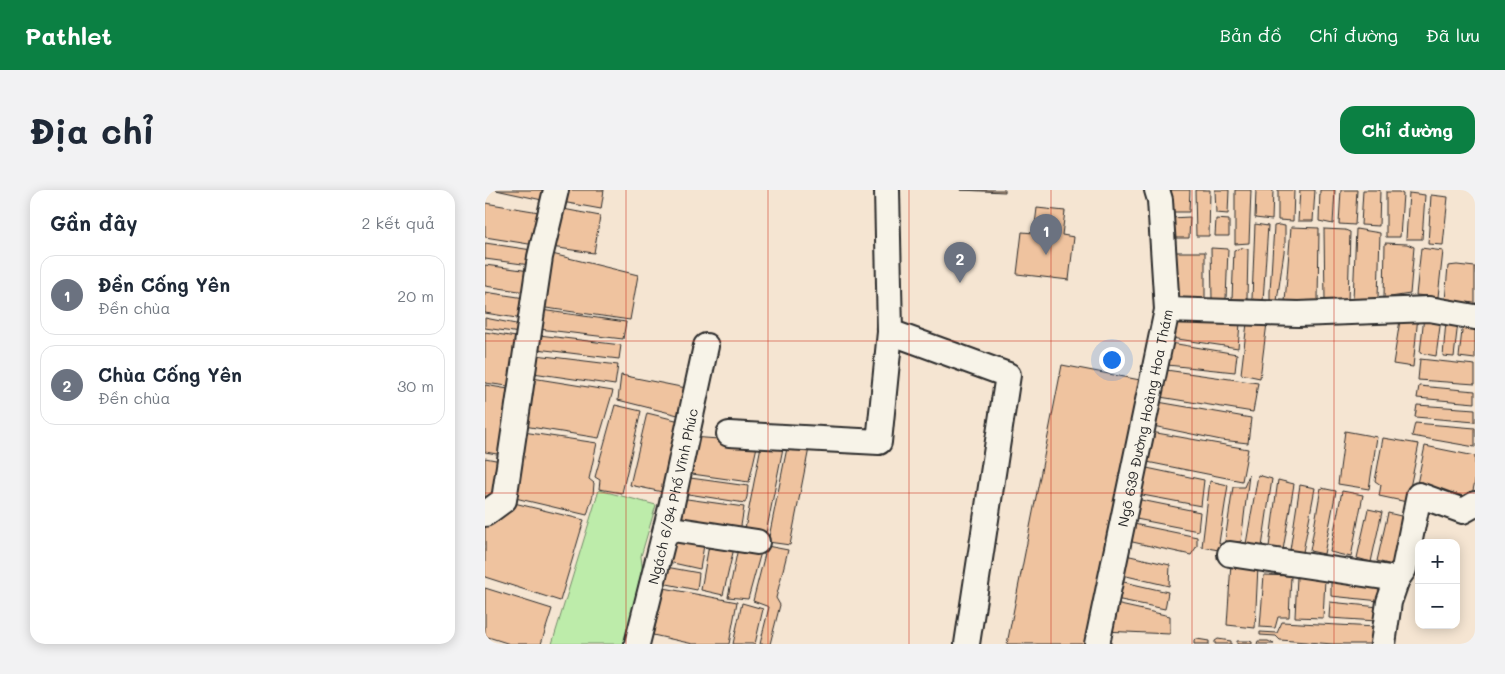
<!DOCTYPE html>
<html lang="vi">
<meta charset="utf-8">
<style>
:root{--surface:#fff;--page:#f2f2f3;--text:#1f2937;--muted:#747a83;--line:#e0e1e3;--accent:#0b8043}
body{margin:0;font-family:Mali,sans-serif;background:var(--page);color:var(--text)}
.controls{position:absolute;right:15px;bottom:15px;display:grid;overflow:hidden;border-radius:10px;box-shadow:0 2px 12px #0003}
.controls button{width:45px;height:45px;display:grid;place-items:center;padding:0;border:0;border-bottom:1px solid var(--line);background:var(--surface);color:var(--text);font:25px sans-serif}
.you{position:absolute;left:626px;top:169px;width:18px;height:18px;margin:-12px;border:4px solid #fff;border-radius:50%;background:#1a73e8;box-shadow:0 0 0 8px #1a73e833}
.badge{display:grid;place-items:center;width:32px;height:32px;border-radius:50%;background:var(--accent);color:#fff;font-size:16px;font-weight:700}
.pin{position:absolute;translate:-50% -41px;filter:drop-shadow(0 1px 2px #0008)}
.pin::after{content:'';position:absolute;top:26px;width:18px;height:15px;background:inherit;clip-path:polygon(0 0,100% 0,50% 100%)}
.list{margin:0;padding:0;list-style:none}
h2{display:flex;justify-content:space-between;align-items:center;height:65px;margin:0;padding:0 20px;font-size:21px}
h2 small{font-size:16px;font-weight:400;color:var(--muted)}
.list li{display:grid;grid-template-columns:32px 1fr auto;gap:15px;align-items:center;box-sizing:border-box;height:80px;margin:0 10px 10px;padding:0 10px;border:1px solid var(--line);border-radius:15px}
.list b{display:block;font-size:19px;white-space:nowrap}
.list p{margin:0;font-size:16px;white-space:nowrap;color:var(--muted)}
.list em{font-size:16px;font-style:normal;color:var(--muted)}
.map{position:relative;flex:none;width:990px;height:454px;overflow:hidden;border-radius:15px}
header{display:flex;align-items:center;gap:30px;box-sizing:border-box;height:70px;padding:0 25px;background:var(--accent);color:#fff}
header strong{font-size:24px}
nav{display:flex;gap:28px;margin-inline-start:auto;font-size:18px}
.intro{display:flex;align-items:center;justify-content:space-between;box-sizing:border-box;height:120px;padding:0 30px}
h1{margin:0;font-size:35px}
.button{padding:12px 22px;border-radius:15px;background:var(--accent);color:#fff;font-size:18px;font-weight:700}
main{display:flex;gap:30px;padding:0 30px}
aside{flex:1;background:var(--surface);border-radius:15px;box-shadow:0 2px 12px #0003}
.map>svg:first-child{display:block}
.green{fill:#bdecaa;stroke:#748c6a}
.building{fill:#efc39f;stroke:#2b2b2b}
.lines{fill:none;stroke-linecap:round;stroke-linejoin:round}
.service-casing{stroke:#2b2b2b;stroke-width:28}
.service{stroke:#f7f3e8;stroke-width:24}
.grid{fill:none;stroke:#c8321e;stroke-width:1;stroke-opacity:0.55}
.labels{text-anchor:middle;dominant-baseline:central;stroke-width:4;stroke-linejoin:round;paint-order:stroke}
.street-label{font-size:14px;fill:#2b2b2b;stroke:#f7f3e8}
</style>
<header>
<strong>Pathlet</strong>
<nav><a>Bản đồ</a><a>Chỉ đường</a><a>Đã lưu</a></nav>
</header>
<div class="intro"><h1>Địa chỉ</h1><a class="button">Chỉ đường</a></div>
<main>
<aside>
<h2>Gần đây<small>2 kết quả</small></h2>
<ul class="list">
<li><span class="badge" style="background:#6b7280">1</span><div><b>Đền Cống Yên</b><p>Đền chùa</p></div><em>20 m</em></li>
<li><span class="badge" style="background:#6b7280">2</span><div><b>Chùa Cống Yên</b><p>Đền chùa</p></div><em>30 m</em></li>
</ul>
</aside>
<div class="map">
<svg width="990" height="454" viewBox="0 0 990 454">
<rect width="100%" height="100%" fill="#f5e5d2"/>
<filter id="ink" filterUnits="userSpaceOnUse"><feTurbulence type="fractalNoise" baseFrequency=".02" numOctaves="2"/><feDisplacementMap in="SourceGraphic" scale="10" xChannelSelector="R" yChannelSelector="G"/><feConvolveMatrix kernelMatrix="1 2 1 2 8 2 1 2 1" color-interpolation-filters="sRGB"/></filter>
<g filter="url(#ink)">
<!-- green -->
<path class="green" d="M114 300 171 315 156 366 160 402 146 454H67Z"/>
<!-- building -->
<path class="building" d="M11 0H59L57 10Z
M80 0H119L116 19 77 12Z
M475 0H520V2Z
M683 0H705L704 22H684Z
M710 0H725L724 46H711Z
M730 0H744L743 24 731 23Z
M750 0H766L764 53 750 54Z
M771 0H788L787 30 770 28Z
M793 0H809L808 31 793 30Z
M815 0H830L828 31H813Z
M835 0H850L848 34 834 31Z
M856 0H872L870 35 854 34Z
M878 0H895L894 36 876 35Z
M901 2H914L918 4 915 47H901Z
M924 3 940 5 937 49H921Z
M946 5 963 7 958 55 943 54Z
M0 13 54 22 50 55 0 47Z
M73 18 115 26 109 63 66 57Z
M552 18 580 21 577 45 589 47 584 90 532 84 537 42 549 43Z
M705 27 704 48H683L685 28Z
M731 29 744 30V46H730Z
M770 34 783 36 778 111 767 109Z
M794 35 800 36V55L792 111 785 110V102L789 36Z
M806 37 834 38 833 112H800Z
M839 39 860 40 865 42 863 111H840Z
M871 39 895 43 893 108 868 110Z
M0 53 47 60 45 75 0 69Z
M900 53 922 54 929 57 925 104 899 108Z
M726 58 743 59 741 109H727Z
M757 58 763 59 762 109H747L749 60Z
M936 58 958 61 953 107 931 105Z
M689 62H720V109L687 107Z
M63 63 153 85 145 130 54 117Z
M0 75 45 81 41 102 0 96Z
M972 75 990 77V116L960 111 963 76Z
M0 102 40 108 38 129 0 123Z
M56 120 141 132 138 149 54 139Z
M916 124 933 126 928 177 908 174Z
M939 126 956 129 951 166 935 163Z
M0 128 36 135 35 143 0 138Z
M690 129 755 133 753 158 686 148Z
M961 131 973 132 969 167 958 166Z
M978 132 990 133V169L974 167Z
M762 133H782L775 188 756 184Z
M0 142 37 148 30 197 0 193Z
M54 145 136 155 134 169 52 159Z
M686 153 752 164 750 182 682 175Z
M51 165 133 175 130 195 48 183Z
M935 169 990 175V194L933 190Z
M577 175 655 190 603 454H522Z
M681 180 773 193 768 222 675 207Z
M136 185 201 198 197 226 133 210Z
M47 188 128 201 114 248 39 236Z
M0 195 29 200 18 265 0 262Z
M934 196 990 201V213L932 208Z
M673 212 766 228 763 253 736 250 668 236Z
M130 215 156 221 137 303 114 299 115 290 110 287Z
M932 215 990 219V232L930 227Z
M162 223 195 231 182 303 145 295Z
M930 233 990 238V257L927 246Z
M860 241 892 247 884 299 853 294Z
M38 242 112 253 104 289 109 293 108 305 102 325 26 307Z
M666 242 763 259 757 291 662 272Z
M207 247 273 252 264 292 200 283Z
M898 248 934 254 922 312 894 306 896 295 890 291Z
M299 253 281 343 260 339 276 256Z
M303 253H325L305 355 283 352Z
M940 256 990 266V291L987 305 979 306 932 294Z
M0 268 16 271 11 303 0 312Z
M657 277 719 290 716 316 652 304Z
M764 285 756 352 740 351 748 297H759Z
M773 285 787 289 777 357 761 354Z
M198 287 263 296 262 307 260 313 197 303Z
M793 290 809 294 798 360 784 357Z
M725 291 743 295 734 353 739 357V361L717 357Z
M815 295 830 298 818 362 805 360Z
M836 298 851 301 839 364 825 361Z
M857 301 878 305 866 367 845 362Z
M195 308 259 317 255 342 191 326Z
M651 309 715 322 713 341 646 328Z
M25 312 99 330 75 411 0 387V333Z
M883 319 897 322 886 372 872 368Z
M903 323 920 327 911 376 892 371Z
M644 333 712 347V356L706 365 643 351Z
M185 349 219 355 215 379 179 371Z
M224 355 249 358 238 405 216 400Z
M282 356 303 360 291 408 295 415 285 454H275L284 417 268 411Z
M253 358 276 362 263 409 243 407Z
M636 364 685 375 684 396 633 384Z
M746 373 773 376 770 438 742 435Z
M181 377 214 383 212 400 177 393Z
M779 385 806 386 804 427H793L790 438 775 437Z
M812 387H832L840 389 838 428 810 427Z
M846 388 897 395 895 411 846 406Z
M630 390 683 402 680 419 626 408Z
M0 398 67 419 56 454H25L0 446Z
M179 398 252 412 244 454H208L168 445Z
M845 412 894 417 892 431 844 428Z
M257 413 278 419 270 454H248Z
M626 413 685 426V444L619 441Z
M797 432 890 437 888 454H848L795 450 791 446 775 445V442L792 443Z
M712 449 724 451V454H709V450Z
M733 449 746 451V454H730V451Z
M752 451H764L767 452V454H752Z
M773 451H783L789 454H772Z"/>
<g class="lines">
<!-- service casing -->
<g class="service-casing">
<g id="service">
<path d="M402 0 405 142 523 185 482 454"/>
<path d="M682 120 813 124 944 119 990 127"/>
<path d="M244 244 394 252 405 142"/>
<path d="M0 324 19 310 55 67 71 0"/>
<path d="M181 338 272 352"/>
<path d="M745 364 912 389 919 379 934 305 978 321 990 314"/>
<path id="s1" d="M152 454 186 318 221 156"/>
<path id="s2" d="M612 454 682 120 675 10 672 0"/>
<path d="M898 454 904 412 912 389"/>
</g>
</g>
<!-- service -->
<use href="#service" class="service"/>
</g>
</g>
<!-- grid -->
<path class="grid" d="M141 0V454M283 0V454M424 0V454M566 0V454M707 0V454M849 0V454M0 151H990M0 303H990"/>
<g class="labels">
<!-- street labels -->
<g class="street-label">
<text stroke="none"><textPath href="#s2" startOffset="231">Ngõ 639 Đường Hoàng Hoa Thám</textPath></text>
<text stroke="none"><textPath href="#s1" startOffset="152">Ngách 6/94 Phố Vĩnh Phúc</textPath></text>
</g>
</g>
</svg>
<div class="controls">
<button>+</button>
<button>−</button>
</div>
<div class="you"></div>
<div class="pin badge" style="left:561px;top:65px;background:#6b7280">1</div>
<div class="pin badge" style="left:475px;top:93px;background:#6b7280">2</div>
</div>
</main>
